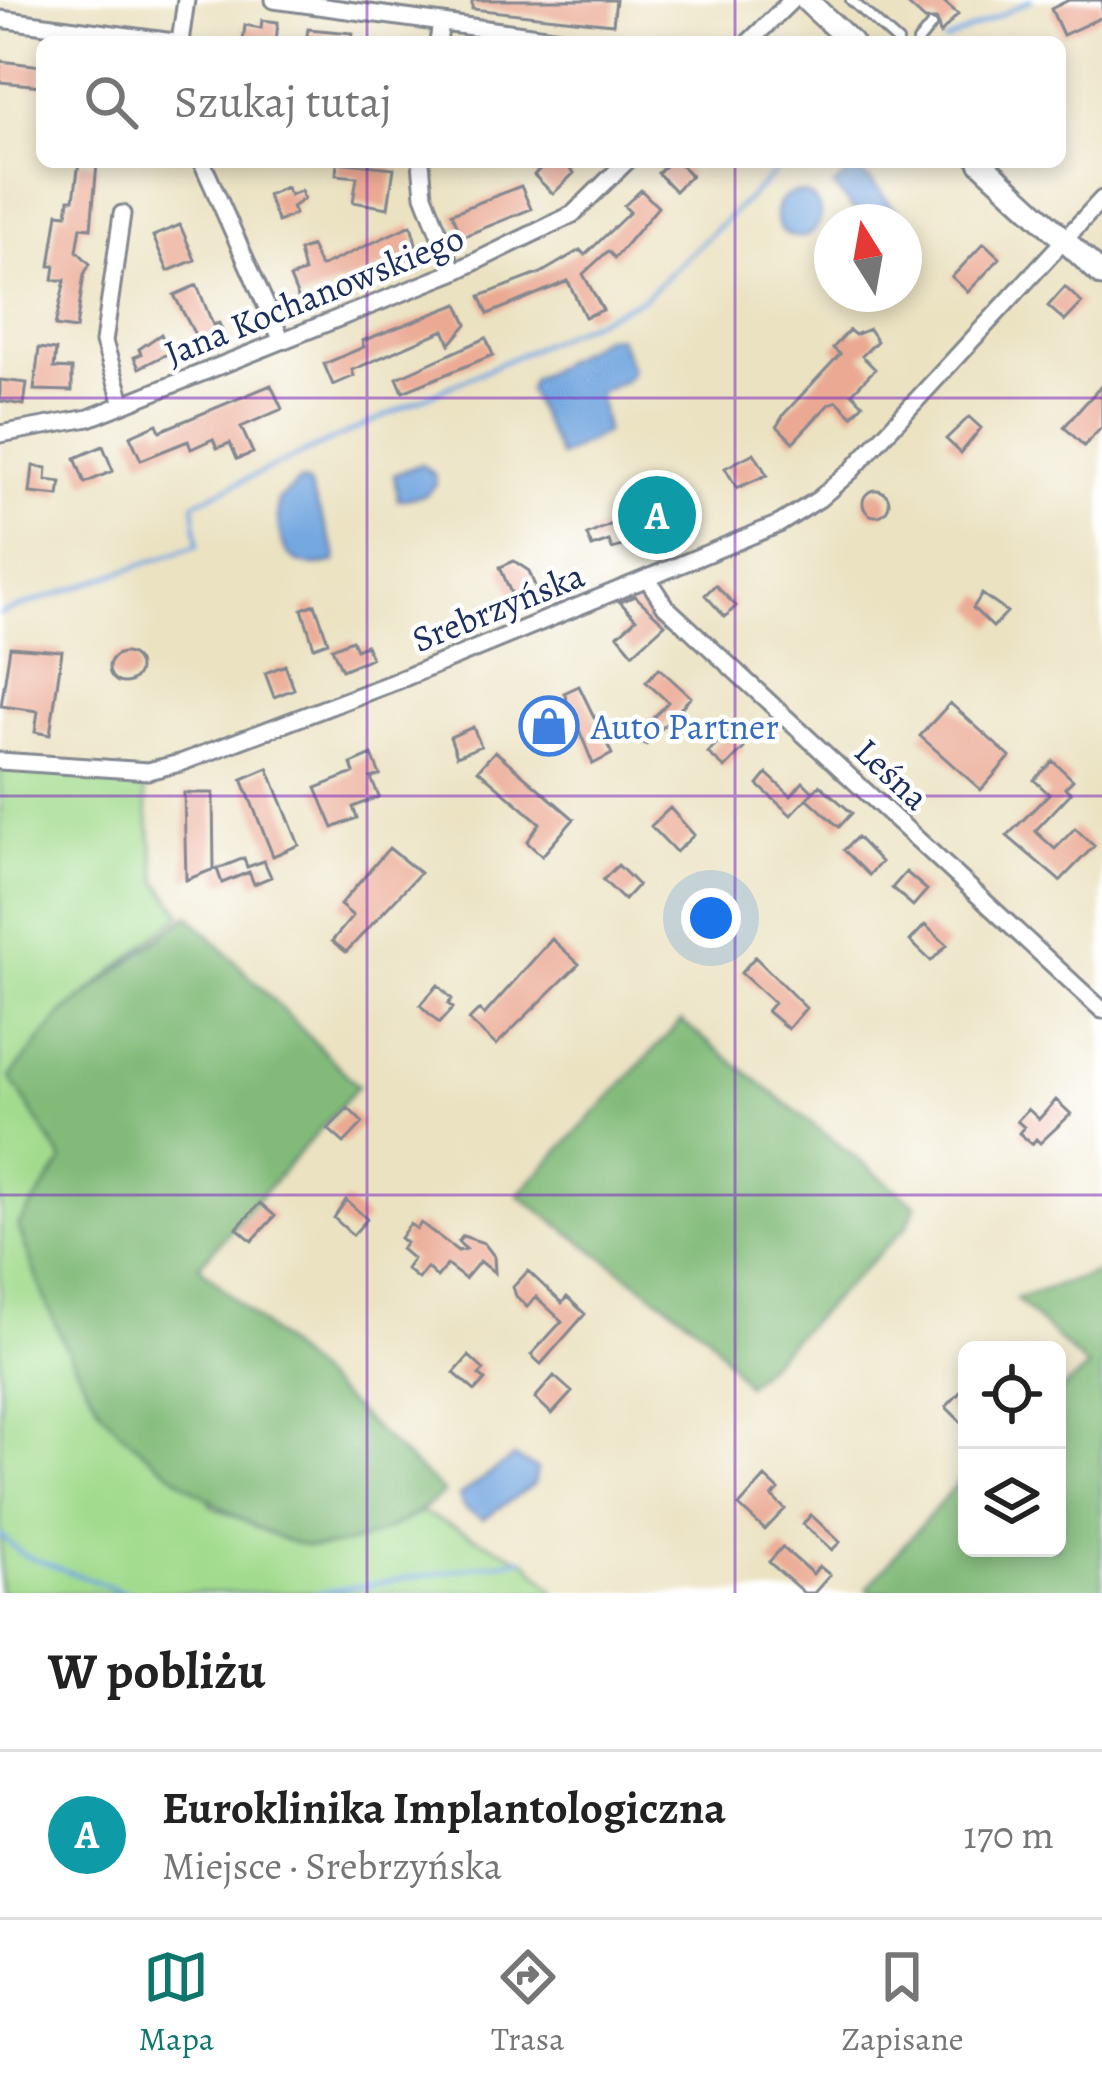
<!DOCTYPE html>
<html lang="pl">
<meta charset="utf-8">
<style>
:root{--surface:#fff;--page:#f6f6f6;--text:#222;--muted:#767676;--line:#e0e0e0;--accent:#0f766e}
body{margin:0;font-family:Alegreya,serif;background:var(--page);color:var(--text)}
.controls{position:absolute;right:36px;bottom:36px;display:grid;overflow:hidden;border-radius:18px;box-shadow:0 6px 18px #0003}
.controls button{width:108px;height:108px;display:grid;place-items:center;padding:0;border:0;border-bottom:3px solid var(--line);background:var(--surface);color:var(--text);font:60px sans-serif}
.compass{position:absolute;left:814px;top:204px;width:108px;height:108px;border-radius:50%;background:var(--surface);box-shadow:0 6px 18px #0003;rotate:349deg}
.you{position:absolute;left:711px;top:918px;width:42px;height:42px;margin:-30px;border:9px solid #fff;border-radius:50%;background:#1a73e8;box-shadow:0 0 0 18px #1a73e833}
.badge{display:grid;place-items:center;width:78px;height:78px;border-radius:50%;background:var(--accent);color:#fff;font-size:39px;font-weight:700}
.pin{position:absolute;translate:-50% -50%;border:6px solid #fff;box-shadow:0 3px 12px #0006}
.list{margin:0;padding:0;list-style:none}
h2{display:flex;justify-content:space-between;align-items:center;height:156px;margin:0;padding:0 48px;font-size:51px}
h2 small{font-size:39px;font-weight:400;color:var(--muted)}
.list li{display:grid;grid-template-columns:78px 1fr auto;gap:36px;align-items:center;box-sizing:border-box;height:168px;padding:0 48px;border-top:3px solid var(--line)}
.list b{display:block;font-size:45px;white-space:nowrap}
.list p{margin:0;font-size:39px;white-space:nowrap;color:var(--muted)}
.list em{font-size:39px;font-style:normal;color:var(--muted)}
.icon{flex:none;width:66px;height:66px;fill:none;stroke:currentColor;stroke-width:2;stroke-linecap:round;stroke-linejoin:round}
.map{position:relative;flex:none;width:1102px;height:1593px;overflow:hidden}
.search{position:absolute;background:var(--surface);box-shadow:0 6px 18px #0003;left:36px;right:36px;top:36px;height:132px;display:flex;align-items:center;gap:30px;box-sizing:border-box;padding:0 42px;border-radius:18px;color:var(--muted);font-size:45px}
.sheet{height:324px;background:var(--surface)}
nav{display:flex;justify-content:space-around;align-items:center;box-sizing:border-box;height:168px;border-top:3px solid var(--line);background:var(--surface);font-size:33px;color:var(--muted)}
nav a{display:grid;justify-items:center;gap:6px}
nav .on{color:var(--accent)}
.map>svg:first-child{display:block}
.green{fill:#a3db8e;stroke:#5f8576;stroke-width:3}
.forest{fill:#82bb79;stroke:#4e756c;stroke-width:3}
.water{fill:#75a7e0;stroke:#486b9f;stroke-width:3}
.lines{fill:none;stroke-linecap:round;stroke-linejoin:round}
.stream{stroke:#75a7e0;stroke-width:4.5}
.building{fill:#eba993}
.lane-casing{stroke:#838890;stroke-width:14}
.street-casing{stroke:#838890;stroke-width:21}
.secondary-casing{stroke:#838890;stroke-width:27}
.lane{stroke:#fff;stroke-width:8}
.street{stroke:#fff;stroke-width:15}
.secondary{stroke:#fff;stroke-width:21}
.grid{fill:none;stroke:#7b2cbf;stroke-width:3;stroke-opacity:0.55}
.labels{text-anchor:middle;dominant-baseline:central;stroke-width:9;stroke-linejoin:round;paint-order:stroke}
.street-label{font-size:36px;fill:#1b2f5e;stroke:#fff}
.shop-label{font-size:36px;fill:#366cbe;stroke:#fff;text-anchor:start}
</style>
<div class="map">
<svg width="1102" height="1593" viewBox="0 0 1102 1593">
<rect width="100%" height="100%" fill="#fff"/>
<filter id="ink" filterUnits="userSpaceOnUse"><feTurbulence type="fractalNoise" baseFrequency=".00833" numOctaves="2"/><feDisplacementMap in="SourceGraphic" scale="24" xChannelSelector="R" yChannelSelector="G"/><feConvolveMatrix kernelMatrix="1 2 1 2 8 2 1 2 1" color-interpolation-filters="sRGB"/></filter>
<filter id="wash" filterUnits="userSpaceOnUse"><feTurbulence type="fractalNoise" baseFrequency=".004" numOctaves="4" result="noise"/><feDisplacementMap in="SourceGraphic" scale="48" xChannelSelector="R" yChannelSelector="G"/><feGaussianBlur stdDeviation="2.7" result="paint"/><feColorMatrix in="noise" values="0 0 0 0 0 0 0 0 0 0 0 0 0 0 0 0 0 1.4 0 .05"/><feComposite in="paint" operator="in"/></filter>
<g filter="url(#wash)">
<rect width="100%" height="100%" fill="#ebe2c1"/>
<!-- green -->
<path class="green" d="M0 768 142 777 158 882 182 914 61 1015 64 1161 212 1507C306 1544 327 1565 421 1512L527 1562 556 1593H0Z"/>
<!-- forest -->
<path class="forest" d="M189 915 358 1086 199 1266 444 1493C407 1522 369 1544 321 1547 269 1551 130 1451 101 1409 63 1353 40 1289 18 1226L63 1161 10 1077 61 1015Z
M681 1021 916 1205 907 1226 746 1385 707 1333 518 1195Z
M1102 1271V1593H869L868 1587 967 1472V1548H1057V1394L1088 1368 1016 1299Z"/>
<!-- water -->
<path class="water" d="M854 170 871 181 906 223 864 222 834 186Z
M776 215a22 22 0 1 1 44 0a22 22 0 1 1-44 0Z
M604 337H618L632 369 627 379 598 393 606 432 560 457 528 390 532 380Z
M421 464 434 474 436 484 425 495 398 500 394 475Z
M300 481 308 483 336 554 335 562C286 575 276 544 278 500Z
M514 1457 537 1469 534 1484 483 1519 464 1508 459 1496Z"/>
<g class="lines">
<!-- stream -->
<path class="stream" d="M945 42 1031 0
M0 614 198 545 194 503 644 298 786 162
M0 1535 23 1555 127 1593
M318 1593 523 1559"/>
</g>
<g id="blocks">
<!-- building -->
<path class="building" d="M472 0H616L613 24 472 9Z
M903 0H942L958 14 940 34 937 20H925Z
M1069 0H1102V17L1063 35 1051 9Z
M262 20 278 22 276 42H243L245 25 261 28Z
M308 29 353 33 352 42H306Z
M0 61 42 66V86L0 82Z
M79 162 97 164 91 228 81 227 77 251 90 264 84 274 76 329 55 326 65 280H53L55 266H50L58 213 67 214 69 199H74Z
M337 162 394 168 388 208 353 202 357 177 336 175Z
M547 162H563L574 173 553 194 534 175Z
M669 162H678L691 175 675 191 658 173Z
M521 186 531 209 462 237 452 213Z
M286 187 290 195 301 191 304 199 292 207 295 214 278 222 267 195Z
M641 190 658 207 615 258 608 251 583 274 603 310 585 317 568 281 488 314 480 296 541 273 580 250 585 255 630 212 624 206Z
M180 225 195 260 168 271 153 236Z
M411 225 419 254 299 300 290 278 304 272 299 251 311 246 320 267Z
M984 243 1000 258 968 292 952 277Z
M197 285 213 325 219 323 225 338 202 348 174 295Z
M1065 287 1082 303 1065 321 1048 306Z
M458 304 467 324 450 344 444 330 352 370 354 376 333 385 324 364 364 347 362 341Z
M869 329 877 341 862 356 875 369 852 393 863 404 852 416 837 401 829 404 793 442 777 426 784 414 840 354 833 348 849 330 855 335Z
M161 334 169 353 139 368 134 357 141 354 139 349Z
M486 338 493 355 403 392 397 378Z
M39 348 56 350 54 368 72 369V391L34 390Z
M0 380 27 383 24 405 0 401Z
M271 385 282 409 241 427 253 453 237 459 230 443 217 448 213 439 191 449 188 441 141 460 130 436 157 424 160 431Z
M1102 385V427L1084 446 1064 427Z
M969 417 981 428 961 453 946 439Z
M103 446 113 471 85 483 75 458Z
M754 453 767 475 737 488 725 468Z
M33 466 47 468 46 480 61 482 59 496 30 493Z
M863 503a13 13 0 1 1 26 0a13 13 0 1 1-26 0Z
M659 493 674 531 612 549 609 541 592 547 587 535 644 510 640 500Z
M514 561 529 571 536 589 513 598 500 567Z
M715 585 736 606 725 617 705 595Z
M982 594 1007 612 993 627 973 608Z
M635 596 665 624 633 653 618 635 636 619 620 602Z
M315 604 328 642 314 647 302 609Z
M352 640 356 649 366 645 371 658 342 670 332 648Z
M10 647 62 651 50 735 35 732 38 711 1 706Z
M109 668a15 15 0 1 1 30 0a15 15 0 1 1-30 0Z
M285 665 294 689 274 697 265 673Z
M659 668 691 697 646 745 636 736 668 702 646 682Z
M579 686 612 754 593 764 564 693Z
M950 703 1010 757 981 790 920 736Z
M473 727 481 746 457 756 450 737Z
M727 732 744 748 725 768 708 753Z
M495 751 574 819 542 856 527 842 540 823 478 770Z
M372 755 380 775 371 778 379 797 353 807 357 818 333 828 316 788 354 773 351 764Z
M1053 761 1073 780 1065 788 1071 793 1035 831 1055 849 1075 828 1094 846 1060 881 1007 836 1049 794 1034 780Z
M268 768 299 845 273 856 242 779Z
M767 774 791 796 803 782 813 792 808 797 820 785 852 813 839 827 807 798 791 815 758 785Z
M184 793H213L214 869 186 880Z
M670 808 694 835 676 852 651 826Z
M857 837 881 862 869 875 844 850Z
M389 848 420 873 346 952 332 941 353 916 340 905Z
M244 858 247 867 264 861 271 877 254 884 249 872 222 883 217 869Z
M618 865 638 885 624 900 603 880Z
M906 872 927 890 913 906 892 888Z
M925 925 947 945 931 961 910 941Z
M552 939 579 964 496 1045 469 1020 479 1010 484 1015Z
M755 957 806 1008 788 1029 767 1011 774 1003 741 973Z
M438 985 452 999 448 1004 453 1008 439 1023 420 1005Z
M1056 1100 1071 1114 1040 1143 1036 1139 1032 1144 1019 1133 1024 1127 1017 1121 1028 1109 1039 1119Z
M348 1108 363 1123 344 1143 328 1129Z
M346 1200 367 1219 353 1235 334 1218Z
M260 1203 275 1216 252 1241 237 1228Z
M421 1223 458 1251 466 1249 458 1242 463 1236 484 1243 494 1256 495 1273 480 1261 465 1279 447 1265 437 1277 427 1268 418 1279 406 1269 413 1259 401 1249 406 1243 400 1238 410 1224 417 1229Z
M528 1271 562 1303 567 1297 585 1314 541 1364 531 1355 562 1321 536 1297 527 1307 516 1296 513 1287Z
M469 1356 484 1370 479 1375 485 1380 475 1391 454 1373Z
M554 1376 572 1392 552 1414 535 1398Z
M967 1385V1428L946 1407Z
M765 1477 779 1490 772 1497 785 1509 765 1530 739 1506Z
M811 1515 840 1542 832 1550 803 1524Z
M782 1547 813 1574 819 1566 830 1575 814 1593H804L769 1562Z"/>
</g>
</g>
<g filter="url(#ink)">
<use href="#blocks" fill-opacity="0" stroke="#838890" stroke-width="3"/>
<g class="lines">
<!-- lane casing -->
<g class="lane-casing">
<path id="lane" d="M851 0 898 42
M918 42 931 26"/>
</g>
<!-- street casing -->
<g class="street-casing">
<path id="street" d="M274 0 582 42
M0 19 174 42
M180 42 186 0
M438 42 441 23
M749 42 792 0
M202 162 282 341
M421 162 424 195 454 272
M122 214 104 342 123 404
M0 434 89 418 454 272 573 214 626 162
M647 578 665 606 1102 1010
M0 761 148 771 180 763 394 682 779 524 819 499 852 470 1102 199"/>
</g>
<!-- secondary casing -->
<g class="secondary-casing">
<path id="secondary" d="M806 0 851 42
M980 162 1102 275"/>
</g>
<!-- lane -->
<use href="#lane" class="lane"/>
<!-- street -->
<use href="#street" class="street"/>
<!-- secondary -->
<use href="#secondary" class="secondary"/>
</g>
</g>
<!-- grid -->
<path class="grid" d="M367 0V42M735 0V42M367 162V1593M735 162V1593M0 398H1102M0 796H1102M0 1195H1102"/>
<!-- icons -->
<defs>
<g id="shop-ring" transform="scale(3)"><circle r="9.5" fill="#fff" stroke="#3f7fe0" stroke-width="1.5"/><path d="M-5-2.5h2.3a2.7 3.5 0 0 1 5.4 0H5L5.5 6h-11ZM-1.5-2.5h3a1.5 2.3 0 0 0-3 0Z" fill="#3f7fe0"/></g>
</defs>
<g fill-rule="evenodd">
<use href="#shop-ring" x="549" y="726"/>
</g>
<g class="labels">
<!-- street labels -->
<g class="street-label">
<text transform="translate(314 295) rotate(-22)">Jana Kochanowskiego</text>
<text transform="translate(498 607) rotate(-22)">Srebrzyńska</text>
<text transform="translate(892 774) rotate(43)">Leśna</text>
</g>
<!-- shop labels -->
<g class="shop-label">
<text x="591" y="726">Auto Partner</text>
</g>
</g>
</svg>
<div class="controls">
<button><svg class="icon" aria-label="locate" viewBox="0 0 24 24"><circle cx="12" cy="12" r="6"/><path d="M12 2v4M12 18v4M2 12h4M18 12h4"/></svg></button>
<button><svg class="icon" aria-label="layers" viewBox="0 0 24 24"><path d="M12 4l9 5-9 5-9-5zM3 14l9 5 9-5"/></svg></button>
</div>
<svg class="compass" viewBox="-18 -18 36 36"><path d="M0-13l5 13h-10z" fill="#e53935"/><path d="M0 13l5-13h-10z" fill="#767676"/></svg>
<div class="you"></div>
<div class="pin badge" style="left:657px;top:515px;background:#0f9aa8">A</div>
<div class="search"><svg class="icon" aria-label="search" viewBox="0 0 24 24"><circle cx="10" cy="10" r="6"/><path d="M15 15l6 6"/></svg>Szukaj tutaj</div>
</div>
<section class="sheet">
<h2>W pobliżu<small></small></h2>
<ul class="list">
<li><span class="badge" style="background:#0f9aa8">A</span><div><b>Euroklinika Implantologiczna</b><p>Miejsce · Srebrzyńska</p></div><em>170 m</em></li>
</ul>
</section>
<nav>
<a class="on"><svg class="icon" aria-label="map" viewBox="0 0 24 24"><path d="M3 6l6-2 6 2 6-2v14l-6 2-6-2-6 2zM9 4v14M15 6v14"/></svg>Mapa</a>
<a><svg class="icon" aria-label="directions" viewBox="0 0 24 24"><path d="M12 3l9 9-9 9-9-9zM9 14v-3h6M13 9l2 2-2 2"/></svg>Trasa</a>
<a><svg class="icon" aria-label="saved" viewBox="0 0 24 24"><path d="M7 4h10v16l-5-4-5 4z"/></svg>Zapisane</a>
</nav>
